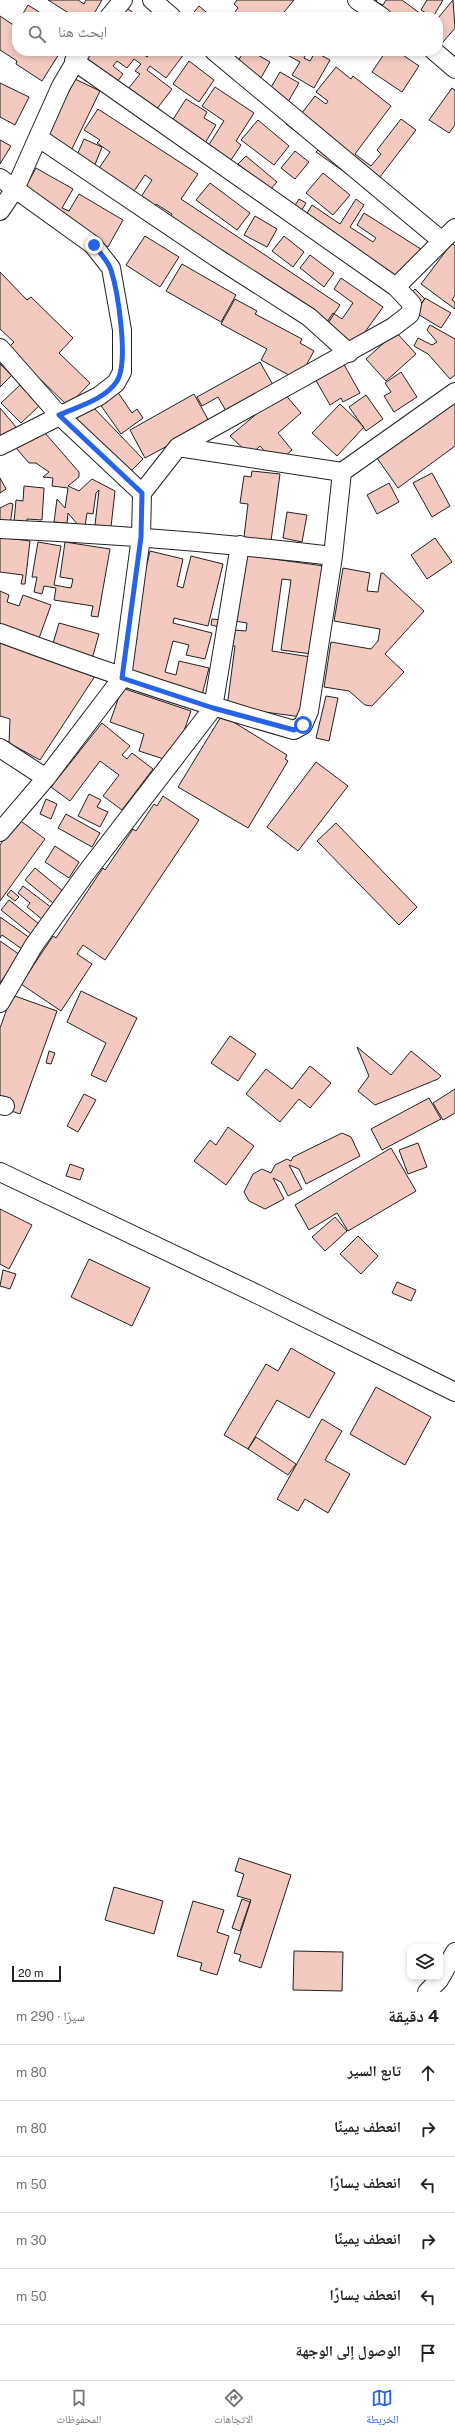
<!DOCTYPE html>
<html lang="ar">
<meta charset="utf-8">
<style>
:root{--surface:#fff;--page:#f6f6f6;--text:#222;--muted:#767676;--line:#e0e0e0;--accent:#2563eb}
body{margin:0;font-family:"Public Sans","Noto Naskh Arabic",sans-serif;background:var(--page);color:var(--text);direction:rtl}
.controls{position:absolute;right:12px;bottom:12px;display:grid;overflow:hidden;border-radius:8px;box-shadow:0 2px 6px #0003}
.controls button{width:36px;height:36px;display:grid;place-items:center;padding:0;border:0;border-bottom:1px solid var(--line);background:var(--surface);color:var(--text);font:20px sans-serif}
.scale{position:absolute;left:12px;bottom:10px;width:49px;box-sizing:border-box;padding-left:4px;border:2px solid #222;border-top:0;font-size:11px;line-height:14px;white-space:nowrap;color:#222;-webkit-text-stroke:3px #fff;paint-order:stroke}
.stop{position:absolute;width:12px;height:12px;margin:-9px;border:3px solid #2563eb;border-radius:50%;background:#fff}
.stop.end{background:#2563eb;border-color:#fff;box-shadow:0 1px 4px #0008}
.list{margin:0;padding:0;list-style:none}
h2{display:flex;justify-content:space-between;align-items:center;height:52px;margin:0;padding:0 16px;font-size:17px}
h2 small{font-size:13px;font-weight:400;color:var(--muted)}
.list li{display:grid;grid-template-columns:26px 1fr auto;gap:12px;align-items:center;box-sizing:border-box;height:56px;padding:0 16px;border-top:1px solid var(--line)}
.list b{display:block;font-size:15px;white-space:nowrap}
.list em{font-size:13px;font-style:normal;color:var(--muted)}
.icon{flex:none;width:22px;height:22px;fill:none;stroke:currentColor;stroke-width:2;stroke-linecap:round;stroke-linejoin:round}
.map{position:relative;flex:none;width:455px;height:1992px;overflow:hidden;direction:ltr}
.search{position:absolute;background:var(--surface);box-shadow:0 2px 6px #0003;left:12px;right:12px;top:12px;height:44px;display:flex;align-items:center;gap:10px;box-sizing:border-box;padding:0 14px;border-radius:16px;color:var(--muted);font-size:15px}
.sheet{height:388px;background:var(--surface)}
nav{display:flex;justify-content:space-around;align-items:center;box-sizing:border-box;height:56px;border-top:1px solid var(--line);background:var(--surface);font-size:11px;color:var(--muted)}
nav a{display:grid;justify-items:center;gap:2px}
nav .on{color:var(--accent)}
.map>svg:first-child{display:block}
.building{fill:#f3c9c0;stroke:#222}
.lines{fill:none;stroke-linecap:round;stroke-linejoin:round}
.minor-casing{stroke:#222;stroke-width:20}
.minor{stroke:#fff;stroke-width:18}
.route{stroke:#2563eb;stroke-width:5}
</style>
<div class="map">
<svg width="455" height="1992" viewBox="0 0 455 1992">
<rect width="100%" height="100%" fill="#fff"/>
<!-- building -->
<path class="building" d="M48 0H78L84 4 86 0H102L92 17H75Z
M237 0H294L280 17H231L238 8 234 4Z
M347 0H377L376 2 383 5 386 0H402L425 17H377Z
M427 0H443L433 17 421 10Z
M453 0 455 28 438 48V18Z
M28 5 47 17H21Z
M123 5 139 17H114Z
M199 6 212 17H190Z
M0 16 15 26 17 23V51H63L61 55 59 54 42 81 16 64 17 61 0 50Z
M88 51H140L147 57 152 51H165L164 53 167 55 171 51H180L184 54 166 78 150 66 147 70 172 89 156 110 120 99 140 74 135 71 141 64 134 59 127 68 117 61 113 66 123 74 108 94 75 69Z
M244 51H251L270 62 254 90 229 76Z
M280 51H308L304 58 310 61 315 52 330 60 314 88 292 75 300 62Z
M386 51H397L419 66 402 92 372 72Z
M189 61 214 80 199 102 173 84Z
M336 67 351 79 353 76 391 106 355 154 371 166 381 154 377 150 401 119 416 130 370 190 316 152 319 149 286 124 293 114 298 118 315 96 326 104 328 101 316 92Z
M280 72 299 83 285 107 266 96Z
M75 79 100 91 70 153 45 140Z
M0 83 29 97 15 125 0 117Z
M215 87 254 113 236 141 241 145 225 169 203 154 224 121 202 106Z
M452 88 455 90V125L449 133 429 120Z
M186 99 207 112 204 118 216 125 199 153 165 132Z
M98 109 198 174 181 199 340 305 323 331 162 230 172 214 156 204 149 215 135 206 152 180 145 175 128 200 93 177 110 152 97 143 100 140 84 130Z
M258 120 289 146 274 165 241 140Z
M84 139 102 147 92 172 73 164Z
M0 140 11 146 0 164Z
M295 151 309 162 295 179 281 168Z
M246 156 277 182 262 199 259 182 238 164Z
M36 168 73 189 62 208 69 211 79 194 123 220 108 247 20 197Z
M323 173 350 195 333 215 306 193Z
M210 183 250 213 237 230 196 200Z
M299 199 306 203 294 223V207Z
M356 199 364 205 350 227 373 242 376 238 357 225 364 213 424 251 393 293 298 228 312 205 340 224Z
M255 216 277 229 267 247 244 235Z
M145 236 179 257 160 287 126 265Z
M284 236 304 252 293 267 272 251Z
M452 243 455 246V295L452 300 455 302V309L421 284Z
M310 255 334 273 324 287 300 268Z
M182 264 236 295 221 322 166 291Z
M0 272 27 300 31 297 73 338 59 353 90 383 68 406 8 348 14 342 0 329Z
M341 278 383 307 349 354 319 334 333 313 342 319 353 303 334 289Z
M415 289 425 299 410 315 400 305Z
M425 298 451 313 441 328 416 313Z
M235 299 257 311 255 314 302 339 300 343 314 351 298 380 261 360 267 349 221 324Z
M430 325 455 339V375L450 379 428 354 414 346 418 338 432 345 437 342 427 330Z
M396 332 416 354 386 381 366 359Z
M342 361 360 393 343 402 341 398 330 405 314 377Z
M260 362 277 392 230 418 218 397 202 406 197 397Z
M0 364 12 375 0 387Z
M401 372 417 397 394 412 384 396 391 392 385 383Z
M20 385 39 406 21 423 1 403Z
M115 388 132 413 137 409 143 418 121 434 97 400Z
M283 392 301 413 278 433 292 450 276 464 260 446 250 455 230 436Z
M194 394 210 423 145 458 130 430Z
M366 395 383 419 366 431 349 407Z
M455 401V446L398 488 377 458Z
M340 404 364 427 337 456 312 433Z
M91 405 143 459 126 476 73 422Z
M0 408 16 427 0 440Z
M37 429 45 433 79 472V477L68 486 79 491 92 479 115 491 111 527 95 525 99 490 96 493 93 514 87 513 85 526 78 525 68 513 67 523 54 522 57 499 65 508 68 488 52 486 53 478 43 477 49 472 36 463H29L16 448Z
M252 471 280 474 271 541 244 537 248 504 240 503 244 476 251 477Z
M432 473 450 506 432 517 413 483Z
M0 478 6 489 0 493Z
M389 483 399 502 377 514 367 495Z
M24 486 44 488 42 520 27 519V523L14 522 16 500 23 501Z
M10 503 13 504 10 525 0 523V508Z
M287 512 307 515 302 542 283 538Z
M0 537 30 541 25 584H21L23 575 0 572Z
M435 538 452 562 427 579 411 555Z
M38 542 61 546 54 585 71 588 73 579 60 577 65 542 110 549 98 617 91 616 93 606 54 600 56 588 44 586 42 594 34 592 37 577H32Z
M150 551 183 559 177 586 183 588 191 556 223 564 208 626 174 618 173 623 212 633 205 659 186 655 189 645 173 641 165 672 176 675 179 661 209 668 202 695 128 677 137 638 130 636Z
M244 555 324 566 312 654 281 650 291 580 282 579 272 651 311 657 302 717 227 707 235 646H232L234 630 246 631 247 623 235 621Z
M343 568 370 573 367 591 378 592 381 573H383L424 611 385 654 404 672 372 706 365 705 349 691 324 687 331 642 371 649 378 641 380 629 334 621Z
M0 591 9 595 7 602 19 606 23 595 51 605 38 641 0 628Z
M212 619 221 620 219 627 211 625Z
M59 623 99 634 92 659 52 647Z
M0 638 99 670 40 760 9 743 10 719 0 716Z
M122 688 191 711 173 762 139 751 144 734 110 722Z
M326 696 338 698 329 741 316 738Z
M222 715 287 755 285 759 288 761 248 828 178 787Z
M102 723 130 746 122 755 127 759 132 753 153 769 122 810 103 796 119 775 100 761 70 801 51 787Z
M316 762 348 786 298 851 267 827Z
M89 794 101 800 97 807 108 812 100 827 78 816Z
M163 796 199 820 105 960 83 945 77 954 92 964 61 1011 21 984 53 936 56 938 103 868 105 870 133 829 136 831 154 804 157 806Z
M46 799 57 804 51 819 40 814Z
M66 814 100 833 92 847 58 828Z
M18 819 45 839 0 901V845Z
M336 823 417 907 399 925 317 841Z
M55 846 79 862 69 878 45 862Z
M35 868 63 891 53 903 25 880Z
M23 886 52 908 43 920 27 907 30 903 18 893Z
M11 890 19 897 15 901 7 895Z
M9 900 39 924 31 934 1 910Z
M0 917 30 938 22 949 2 935 0 938Z
M0 941 20 955 0 983Z
M81 991 137 1018 106 1082 91 1075 106 1043 67 1022Z
M12 995 57 1011 20 1114 0 1107V1028Z
M230 1036 256 1054 238 1081 211 1063Z
M357 1047 391 1075 411 1051 441 1076 438 1079 375 1105 358 1091 369 1076Z
M49 1051 55 1053 51 1064 46 1063Z
M310 1066 331 1083 310 1108 299 1099 280 1122 246 1094 266 1069 292 1089Z
M455 1089V1113L443 1120 433 1103Z
M84 1094 96 1100 78 1132 67 1126Z
M429 1098 441 1119 382 1150 371 1129Z
M228 1127 254 1146 226 1185 194 1161 210 1140 216 1145Z
M342 1133 351 1137 360 1156 306 1184 299 1169 289 1165 302 1189 288 1196 281 1182 273 1178 284 1199 265 1209 249 1201 244 1192 253 1174 262 1169 271 1173 275 1165 287 1159 291 1161 293 1157Z
M418 1143 427 1167 408 1174 399 1150Z
M391 1148 416 1191 348 1231 337 1213 309 1230 295 1205Z
M70 1164 84 1169 80 1180 66 1176Z
M0 1209 32 1225 9 1269 0 1264Z
M335 1217 347 1231 325 1251 312 1237Z
M358 1236 378 1256 361 1274 340 1254Z
M89 1259 150 1288 132 1326 71 1297Z
M3 1270 16 1274 10 1289 0 1286Z
M397 1282 416 1290 411 1301 392 1293Z
M291 1348 335 1373 309 1418 277 1400 248 1449 224 1435 266 1364 278 1371Z
M376 1387 431 1417 405 1465 350 1434Z
M322 1419 342 1431 325 1460 350 1474 328 1513 305 1499 298 1511 277 1499Z
M256 1437 296 1464 288 1475 248 1449Z
M239 1858 291 1875 261 1968 239 1961 241 1955 234 1953 251 1900 237 1896 244 1874 235 1871Z
M114 1887 163 1901 154 1934 105 1920Z
M242 1899 250 1902 240 1931 232 1928Z
M193 1901 224 1910 217 1932 229 1936 217 1975 200 1970 202 1963 177 1956Z
M294 1951 343 1952 342 1991 293 1990Z"/>
<g class="lines">
<!-- minor casing -->
<g class="minor-casing">
<path id="minor" d="M152 0 172 17
M357 0 382 17
M109 17 123 0
M214 51 442 241
M434 51 455 69
M74 61 396 287 412 304 410 314 393 327 178 447 142 493
M39 138 217 258 309 317 349 353
M0 178 93 245 111 268 122 330V372L116 383 99 396 0 446
M0 211 15 189 61 86 81 52
M396 287 455 228
M0 348 59 415 142 493 141 537 122 678 46 778 0 832
M178 447 342 472 333 556
M342 472 455 392
M0 529C112 534 222 543 333 556L309 711 303 725 294 730C194 702 97 669 0 633
M0 748 46 778
M0 1003 34 945 86 873 213 708 240 545
M0 1105 5 1106
M0 1172 259 1295 455 1392
M427 1992 439 1980 455 1952"/>
</g>
<!-- minor -->
<use href="#minor" class="minor"/>
</g>
<g class="lines">
<!-- route -->
<path class="route" d="M94 245C99 252 108 261 111 270 118 292 129 362 117 381 106 399 77 407 59 415L142 493 141 537 122 678 213 708 294 730 303 725"/>
</g>
</svg>
<div class="controls">
<button><svg class="icon" aria-label="layers" viewBox="0 0 24 24"><path d="M12 4l9 5-9 5-9-5zM3 14l9 5 9-5"/></svg></button>
</div>
<div class="scale">20 m</div>
<div class="stop" style="left:303px;top:725px"></div>
<div class="stop end" style="left:94px;top:245px"></div>
<div class="search"><svg class="icon" aria-label="search" viewBox="0 0 24 24"><circle cx="10" cy="10" r="6"/><path d="M15 15l6 6"/></svg>ابحث هنا</div>
</div>
<section class="sheet">
<h2>4 دقيقة<small>سيرًا · 290 m</small></h2>
<ul class="list">
<li><svg class="icon" aria-label="ahead" viewBox="0 0 24 24"><path d="M12 20V5M6 11l6-6 6 6"/></svg><div><b>تابع السير</b></div><em>80 m</em></li>
<li><svg class="icon" aria-label="right" viewBox="0 0 24 24"><path d="M7 20v-9h11M14 6l5 5-5 5"/></svg><div><b>انعطف يمينًا</b></div><em>80 m</em></li>
<li><svg class="icon" aria-label="left" viewBox="0 0 24 24"><path d="M17 20v-9H6M10 6l-5 5 5 5"/></svg><div><b>انعطف يسارًا</b></div><em>50 m</em></li>
<li><svg class="icon" aria-label="right" viewBox="0 0 24 24"><path d="M7 20v-9h11M14 6l5 5-5 5"/></svg><div><b>انعطف يمينًا</b></div><em>30 m</em></li>
<li><svg class="icon" aria-label="left" viewBox="0 0 24 24"><path d="M17 20v-9H6M10 6l-5 5 5 5"/></svg><div><b>انعطف يسارًا</b></div><em>50 m</em></li>
<li><svg class="icon" aria-label="arrive" viewBox="0 0 24 24"><path d="M6 21V4h12l-3 4 3 4H6"/></svg><div><b>الوصول إلى الوجهة</b></div></li>
</ul>
</section>
<nav>
<a class="on"><svg class="icon" aria-label="map" viewBox="0 0 24 24"><path d="M3 6l6-2 6 2 6-2v14l-6 2-6-2-6 2zM9 4v14M15 6v14"/></svg>الخريطة</a>
<a><svg class="icon" aria-label="directions" viewBox="0 0 24 24"><path d="M12 3l9 9-9 9-9-9zM9 14v-3h6M13 9l2 2-2 2"/></svg>الاتجاهات</a>
<a><svg class="icon" aria-label="saved" viewBox="0 0 24 24"><path d="M7 4h10v16l-5-4-5 4z"/></svg>المحفوظات</a>
</nav>
